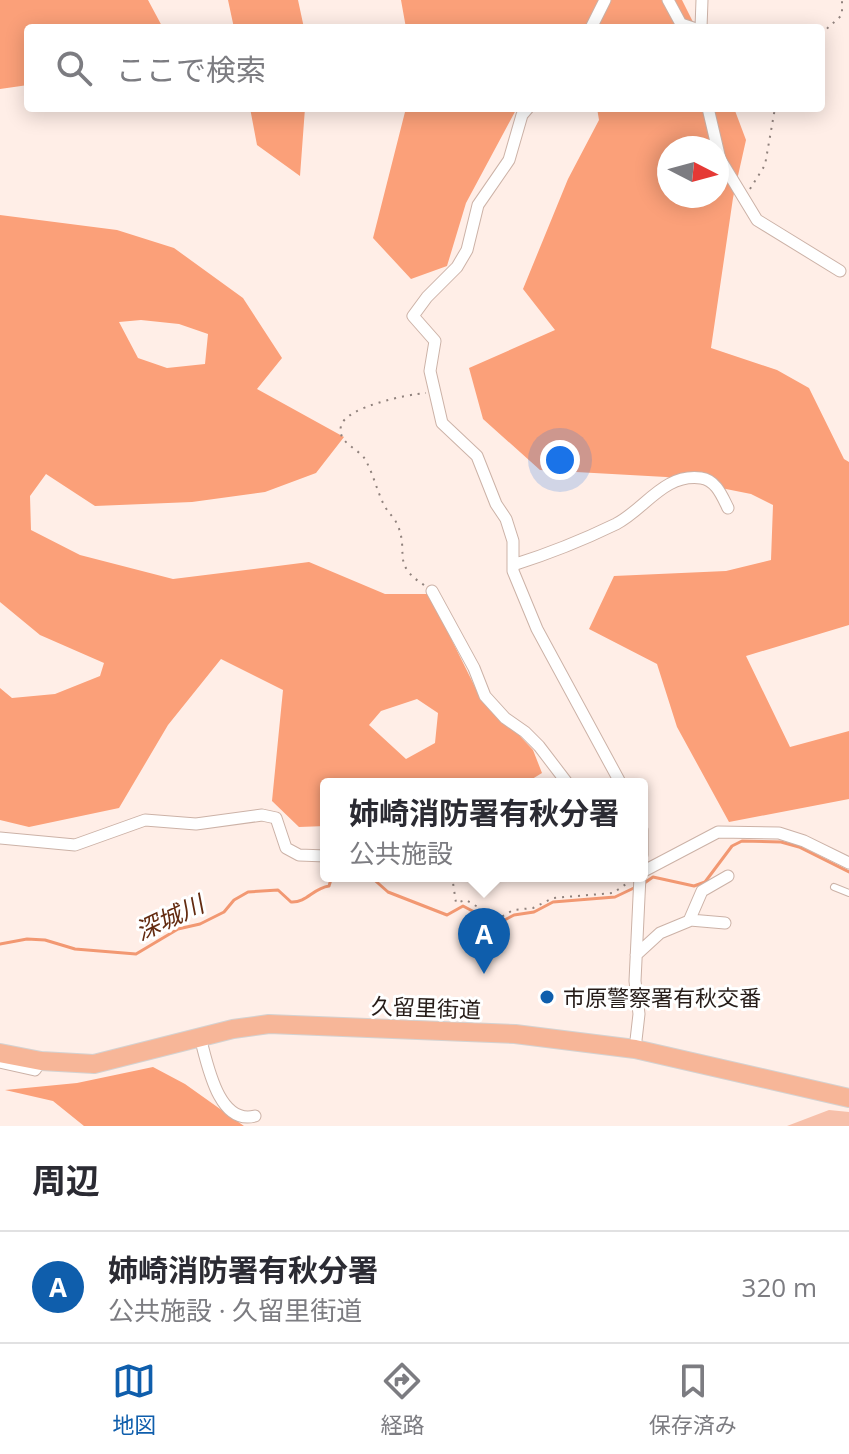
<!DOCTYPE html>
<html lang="ja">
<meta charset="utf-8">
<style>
:root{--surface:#fff;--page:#f7f7f7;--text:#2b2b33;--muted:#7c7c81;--line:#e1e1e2;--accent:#0f5eac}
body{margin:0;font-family:"Open Sans","Noto Sans JP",sans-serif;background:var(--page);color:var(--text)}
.compass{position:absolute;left:657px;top:136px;width:72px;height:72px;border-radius:50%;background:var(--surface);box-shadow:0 4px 20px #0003;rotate:96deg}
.you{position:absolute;left:560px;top:460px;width:28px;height:28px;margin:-20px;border:6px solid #fff;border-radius:50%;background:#1a73e8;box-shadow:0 0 0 12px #1a73e833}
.badge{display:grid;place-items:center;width:52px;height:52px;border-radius:50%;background:var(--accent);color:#fff;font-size:26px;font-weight:700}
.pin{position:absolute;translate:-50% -66px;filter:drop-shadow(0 2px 4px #0008)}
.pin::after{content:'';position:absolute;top:42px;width:28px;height:24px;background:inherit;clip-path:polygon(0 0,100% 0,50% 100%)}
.popup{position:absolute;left:320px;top:778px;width:328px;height:104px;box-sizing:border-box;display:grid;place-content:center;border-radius:8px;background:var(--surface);filter:drop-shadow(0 2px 6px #0005);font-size:26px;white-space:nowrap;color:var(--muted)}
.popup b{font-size:30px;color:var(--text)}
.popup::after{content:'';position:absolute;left:50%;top:100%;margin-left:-16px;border:16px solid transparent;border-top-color:var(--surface)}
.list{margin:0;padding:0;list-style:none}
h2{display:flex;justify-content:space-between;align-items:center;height:104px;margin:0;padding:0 32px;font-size:34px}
h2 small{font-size:26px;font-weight:400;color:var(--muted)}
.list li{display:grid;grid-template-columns:52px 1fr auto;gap:24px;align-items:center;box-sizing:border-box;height:112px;padding:0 32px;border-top:2px solid var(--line)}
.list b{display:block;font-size:30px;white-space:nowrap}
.list p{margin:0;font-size:26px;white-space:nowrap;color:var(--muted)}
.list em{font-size:26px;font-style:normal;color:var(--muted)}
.icon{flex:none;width:44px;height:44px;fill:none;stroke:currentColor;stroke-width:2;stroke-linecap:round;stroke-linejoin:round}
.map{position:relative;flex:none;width:849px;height:1126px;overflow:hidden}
.search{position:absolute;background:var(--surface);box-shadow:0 4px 20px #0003;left:24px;right:24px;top:24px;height:88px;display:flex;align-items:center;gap:20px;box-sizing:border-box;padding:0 28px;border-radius:8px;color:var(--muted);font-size:30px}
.sheet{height:216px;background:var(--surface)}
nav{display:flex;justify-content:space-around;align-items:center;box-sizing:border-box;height:112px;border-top:2px solid var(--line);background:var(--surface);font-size:22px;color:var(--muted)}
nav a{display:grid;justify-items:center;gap:4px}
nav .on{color:var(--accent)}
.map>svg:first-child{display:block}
.green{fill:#f7c0aa}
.forest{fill:#fba079;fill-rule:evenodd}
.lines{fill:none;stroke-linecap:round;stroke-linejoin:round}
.stream{stroke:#f29872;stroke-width:3}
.lane-casing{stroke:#ccb2a7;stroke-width:8}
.street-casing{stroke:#ccb2a7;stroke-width:13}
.primary-casing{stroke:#d4d2d1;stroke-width:20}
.path{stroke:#90827d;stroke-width:2;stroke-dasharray:2 6;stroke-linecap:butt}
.lane{stroke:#fff;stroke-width:6}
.street{stroke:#fff;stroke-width:11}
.primary{stroke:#f7b698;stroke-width:18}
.poi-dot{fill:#0f5eac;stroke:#fff;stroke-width:3}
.labels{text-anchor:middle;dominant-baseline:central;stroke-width:6;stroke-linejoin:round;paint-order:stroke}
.poi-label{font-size:22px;fill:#261c18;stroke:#fff;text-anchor:start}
.street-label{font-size:22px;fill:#261c18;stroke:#fff}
.water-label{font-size:24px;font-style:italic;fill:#632b10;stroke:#fff}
</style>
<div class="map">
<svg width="849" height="1126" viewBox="0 0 849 1126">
<rect width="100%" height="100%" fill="#ffeee7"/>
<!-- green -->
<path class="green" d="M829 1110 849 1112V1126H787Z"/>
<!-- forest -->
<path class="forest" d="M0 0H148L163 28H28V85L0 89Z
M228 0H298L304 28H234Z
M401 0H682L696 28H406Z
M250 108H305L300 176 257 145Z
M406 108H517L466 203 447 266 411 279 373 238Z
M597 108H734L746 140 733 198 711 348 777 370 809 388 844 459 849 462V625L746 656 790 747 849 731V799L729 822 677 727 657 664 589 629 614 576 726 571 771 560 773 505 751 494 666 477 540 470 483 419 469 368 555 330 523 289 568 179 599 120ZM669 148H717V196H669Z
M0 215 117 230 174 248 243 298 282 358 257 389 344 437 316 473 265 492 192 502 95 506 46 474 30 496 31 530 80 555 173 579 309 562 385 594H429L476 689 533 750 542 773 524 784H326V826L299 827 272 801 283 690 221 659 168 725 119 808 29 827 0 820V688L12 698 55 694 100 676 104 663 40 635 0 602ZM141 320 179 324 208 334 205 364 167 368 138 358 119 322ZM417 699 438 713 435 743 406 759 369 725 381 711Z
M153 1067 185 1084 244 1126H84L53 1101 5 1090 77 1083Z"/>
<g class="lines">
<!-- stream -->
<path class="stream" d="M370 876 388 892 447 915 463 906 497 924 514 915 534 912 553 902 615 897 636 887
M643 884 653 877 694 886 705 882 732 846 742 841 781 842 799 847 849 872
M0 944 27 939 45 940 75 949 136 954 178 929 200 924 224 912 234 900 248 892 278 890 291 902C307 903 313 888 329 886L332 876"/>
<!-- lane casing -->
<g class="lane-casing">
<path id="lane" d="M834 887 849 893"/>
</g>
<!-- street casing -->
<g class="street-casing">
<path id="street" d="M668 0 681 24 693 28
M591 28 605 0
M701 28 702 0
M528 108 522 115 509 160 478 205 467 250 457 267 427 297 413 316 435 341 430 371 442 423 477 456 496 504 506 519 513 541V571L537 629 621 784
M708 108 720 159 757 220 840 271
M513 565C548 554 583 540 616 524 645 509 664 473 701 478 716 480 722 496 728 508
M432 591 474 668 485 696 505 718 525 732 539 746 568 784
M642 830V855
M0 838 75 845 145 820 196 824 262 815 276 818 286 848 299 855 326 856
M642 872 718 832 779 833 804 841 849 863
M690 920 725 923
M636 955 660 933 689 921 702 891 728 876
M200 1037C207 1062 218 1126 255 1116
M635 1049 639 1014 635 981 640 876
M0 1062 35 1070 41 1061"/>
</g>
<!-- primary casing -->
<g class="primary-casing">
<path id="primary" d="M0 1053 41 1061 94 1064 233 1029 269 1024 515 1034 635 1049 849 1098"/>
</g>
<!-- path -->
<path class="path" d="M821 34 842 15V0
M750 189 765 165 775 108
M424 585C391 564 409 553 398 526 395 518 388 513 384 505 377 491 373 473 365 459 358 448 337 443 341 426 345 407 409 394 426 393
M452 876 456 903 466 900 498 919 513 910 533 908 553 898 613 893 629 882"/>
<!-- lane -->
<use href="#lane" class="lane"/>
<!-- street -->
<use href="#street" class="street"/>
<!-- primary -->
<use href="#primary" class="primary"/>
</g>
<!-- markers -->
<circle class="poi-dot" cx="547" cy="997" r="8"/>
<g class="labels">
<!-- poi labels -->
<g class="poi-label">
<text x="563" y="997">市原警察署有秋交番</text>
</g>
<!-- street labels -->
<g class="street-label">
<text transform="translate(426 1007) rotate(2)">久留里街道</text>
</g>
<!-- water labels -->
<g class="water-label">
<text transform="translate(169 917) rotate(-25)">深城川</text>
</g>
</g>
</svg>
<svg class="compass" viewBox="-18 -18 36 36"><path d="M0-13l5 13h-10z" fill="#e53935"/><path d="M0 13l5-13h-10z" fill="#7c7c81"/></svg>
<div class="you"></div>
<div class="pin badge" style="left:484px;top:974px">A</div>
<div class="popup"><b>姉崎消防署有秋分署</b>公共施設</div>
<div class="search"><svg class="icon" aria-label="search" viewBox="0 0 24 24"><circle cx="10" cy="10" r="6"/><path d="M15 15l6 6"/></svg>ここで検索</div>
</div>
<section class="sheet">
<h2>周辺<small></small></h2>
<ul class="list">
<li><span class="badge">A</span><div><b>姉崎消防署有秋分署</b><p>公共施設 · 久留里街道</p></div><em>320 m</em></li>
</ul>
</section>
<nav>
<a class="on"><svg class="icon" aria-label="map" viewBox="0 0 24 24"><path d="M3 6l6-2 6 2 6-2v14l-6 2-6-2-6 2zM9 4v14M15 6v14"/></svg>地図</a>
<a><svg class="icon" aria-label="directions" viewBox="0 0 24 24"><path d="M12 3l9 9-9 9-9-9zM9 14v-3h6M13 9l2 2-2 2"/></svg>経路</a>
<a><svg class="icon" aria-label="saved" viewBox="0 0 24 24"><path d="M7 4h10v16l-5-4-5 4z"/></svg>保存済み</a>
</nav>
